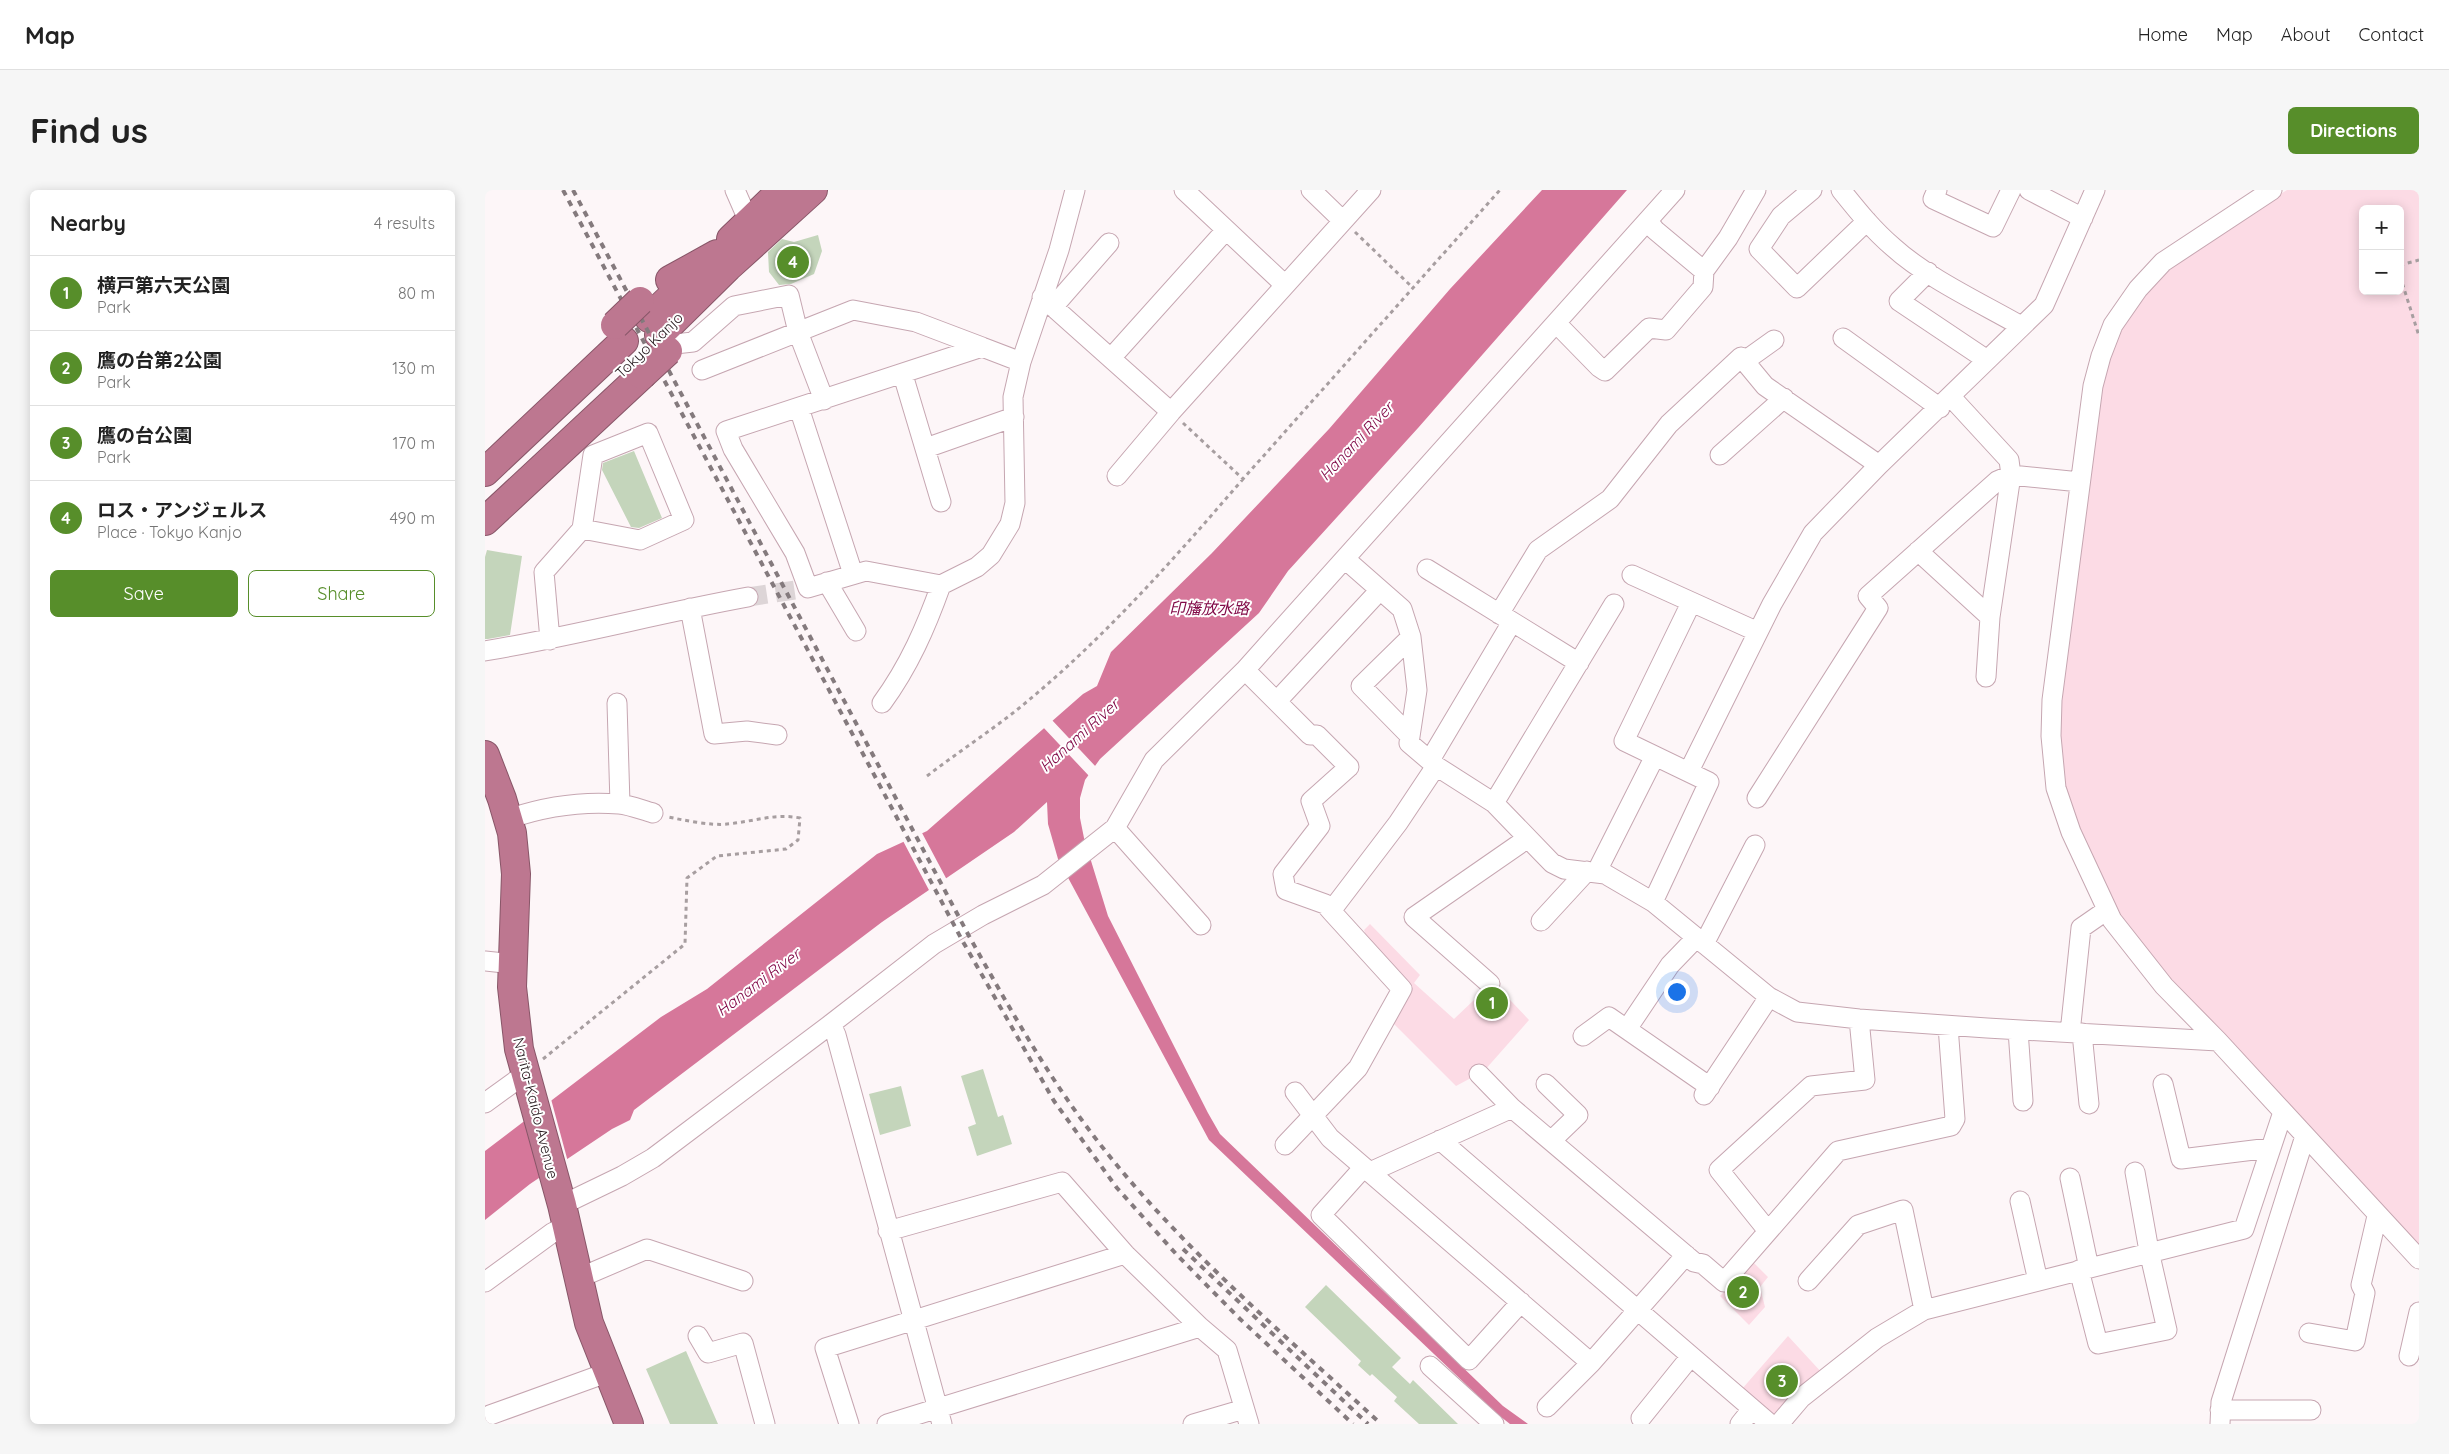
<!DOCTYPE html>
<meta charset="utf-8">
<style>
:root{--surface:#fff;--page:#f6f6f6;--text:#222;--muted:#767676;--line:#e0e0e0;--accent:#578e2a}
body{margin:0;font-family:Quicksand,"Noto Sans JP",sans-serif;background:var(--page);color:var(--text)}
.controls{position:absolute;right:15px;top:15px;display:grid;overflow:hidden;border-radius:8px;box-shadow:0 2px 12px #0003}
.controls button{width:45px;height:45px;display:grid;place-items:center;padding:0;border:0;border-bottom:1px solid var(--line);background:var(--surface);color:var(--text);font:25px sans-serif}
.you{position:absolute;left:1191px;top:801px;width:18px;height:18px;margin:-12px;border:4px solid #fff;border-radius:50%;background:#1a73e8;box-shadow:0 0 0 8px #1a73e833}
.badge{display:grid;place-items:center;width:32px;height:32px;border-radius:50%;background:var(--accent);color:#fff;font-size:16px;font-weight:700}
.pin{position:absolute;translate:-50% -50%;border:2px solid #fff;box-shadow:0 1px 5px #0006}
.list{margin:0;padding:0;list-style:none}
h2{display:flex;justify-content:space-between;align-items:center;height:65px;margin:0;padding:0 20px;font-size:21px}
h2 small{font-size:16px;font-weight:400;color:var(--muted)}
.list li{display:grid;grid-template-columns:32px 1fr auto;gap:15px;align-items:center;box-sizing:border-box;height:75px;padding:0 20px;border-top:1px solid var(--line)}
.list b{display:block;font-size:19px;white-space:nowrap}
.list p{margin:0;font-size:16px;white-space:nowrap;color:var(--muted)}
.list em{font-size:16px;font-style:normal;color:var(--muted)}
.actions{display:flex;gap:10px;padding:15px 20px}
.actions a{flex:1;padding:11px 0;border:1px solid var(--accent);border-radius:8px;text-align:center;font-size:18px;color:var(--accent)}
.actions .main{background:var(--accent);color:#fff}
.map{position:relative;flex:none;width:1934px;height:1234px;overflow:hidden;border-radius:8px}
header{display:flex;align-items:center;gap:30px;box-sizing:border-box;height:70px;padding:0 25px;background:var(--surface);border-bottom:1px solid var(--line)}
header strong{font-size:24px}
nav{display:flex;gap:28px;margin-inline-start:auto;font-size:18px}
.intro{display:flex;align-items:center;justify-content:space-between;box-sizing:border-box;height:120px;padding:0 30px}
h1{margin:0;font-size:35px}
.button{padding:12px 22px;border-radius:8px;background:var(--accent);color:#fff;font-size:18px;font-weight:700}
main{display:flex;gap:30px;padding:0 30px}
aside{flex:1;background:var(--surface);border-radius:8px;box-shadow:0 2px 12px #0003}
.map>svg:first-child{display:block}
.green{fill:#fcdbe5;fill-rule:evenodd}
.water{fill:#d6779a}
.pier{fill:#fdf6f8}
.building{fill:#c4d5bb}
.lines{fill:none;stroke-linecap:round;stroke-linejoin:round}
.minor-tunnel{stroke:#ddd5d7;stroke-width:19;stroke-dasharray:19 9;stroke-linecap:butt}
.minor-casing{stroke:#c6a6b1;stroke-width:21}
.highway-casing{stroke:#885668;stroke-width:30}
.path{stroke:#a79ea0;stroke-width:3;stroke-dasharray:4 4;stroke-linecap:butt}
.minor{stroke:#fff;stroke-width:19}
.highway{stroke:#bd7790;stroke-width:28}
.rail{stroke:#847a7d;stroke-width:4;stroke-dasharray:6 6;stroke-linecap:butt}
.highway-bridge-casing{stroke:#885668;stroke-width:30;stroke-linecap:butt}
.highway-bridge{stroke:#bd7790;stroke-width:28}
.labels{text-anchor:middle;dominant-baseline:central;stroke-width:4;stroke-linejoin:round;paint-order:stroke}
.street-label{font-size:15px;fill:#25191d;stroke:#fff}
.water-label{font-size:16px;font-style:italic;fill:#820c49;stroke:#fff}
</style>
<header>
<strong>Map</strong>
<nav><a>Home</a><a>Map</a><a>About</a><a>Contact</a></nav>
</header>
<div class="intro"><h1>Find us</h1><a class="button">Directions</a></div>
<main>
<aside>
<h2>Nearby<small>4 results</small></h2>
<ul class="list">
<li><span class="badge">1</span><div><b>横戸第六天公園</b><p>Park</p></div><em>80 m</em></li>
<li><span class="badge">2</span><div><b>鷹の台第2公園</b><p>Park</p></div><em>130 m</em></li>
<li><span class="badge">3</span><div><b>鷹の台公園</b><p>Park</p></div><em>170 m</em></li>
<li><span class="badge">4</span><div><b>ロス・アンジェルス</b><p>Place · Tokyo Kanjo</p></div><em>490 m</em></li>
</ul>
<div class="actions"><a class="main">Save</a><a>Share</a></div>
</aside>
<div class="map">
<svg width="1934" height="1234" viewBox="0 0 1934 1234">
<rect width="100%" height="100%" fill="#fdf6f8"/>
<!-- green -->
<path class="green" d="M1802 0H1934V1057L1687 790 1636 725 1595 641 1582 604 1577 579 1575 532 1579 490 1618 195C1623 176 1627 155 1637 138 1674 73 1741 39 1802 0ZM1878 19H1915V101H1878Z
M885 734 935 785 929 793 969 829 1008 792 1044 830 999 881 971 896 907 832 925 797 885 756 879 740Z
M1268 1072 1283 1087 1275 1097 1280 1117 1264 1135 1235 1106Z
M1303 1146 1338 1184 1295 1226 1287 1224 1257 1199Z"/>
<!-- water -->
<path class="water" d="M1057 0H1142L933 238 803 381 774 423 615 569 600 590 595 608V628L599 648 623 726 723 923 735 944 1018 1216 1043 1234H1025L1011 1223 724 950 573 669 563 634 562 612 529 642 397 732 149 920 145 930 127 939 45 994 0 1030V961L176 827 222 799 392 664 442 641 598 504 612 496 626 462 727 363 844 239 965 99Z"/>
<!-- pier -->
<path class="pier" d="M566 529 612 578 605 587 557 536Z
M436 641 462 690 445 702 417 649Z
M66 909 83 972 79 975 61 912Z"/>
<!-- building -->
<path class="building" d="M333 45 337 61 329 84 306 94 294 95 284 82 283 62 297 49 309 52Z
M149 261 177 328 154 338 146 337 117 280 118 273Z
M2 360 37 366 25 445 3 449H0V367Z
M498 879 513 927 518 925 527 954 492 966 483 937 491 934 476 886Z
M416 896 426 936 395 945 384 904Z
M841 1095 916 1168 907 1177 925 1194 928 1190 973 1234H934L909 1211 912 1207 887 1184 885 1186 873 1175 876 1171 820 1117Z
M201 1161 233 1234H185L161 1179Z"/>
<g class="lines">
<!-- minor-tunnel -->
<path class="minor-tunnel" d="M263 407 323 398"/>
<!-- minor casing -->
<g class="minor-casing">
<path id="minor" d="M250 0 264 32
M699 0 800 95
M826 0 858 31
M1327 0 1296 26 1274 59 1312 98 1382 31
M1356 0C1372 20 1388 40 1408 57 1442 88 1496 113 1536 136
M1452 0 1448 9 1508 37 1526 0
M1544 0 1598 28
M1787 0 1678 72 1653 99 1628 135 1616 166 1608 196 1567 510 1566 546 1571 598 1586 642 1627 730 1679 796 1733 851 1934 1069
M1163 31 1170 40 1219 81
M1443 82 1414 111 1502 170
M557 107 686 222 886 0
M568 117 624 53
M1071 133 1114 177 1120 181 1164 138 1181 140 1218 97 1219 81 1243 48 1271 0
M1358 148 1455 218
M190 154 208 152 249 116 304 105 313 142 339 210
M626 168 741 40
M1261 170 1289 150
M536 172 497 157 241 241 248 259 310 363 323 398 381 381 456 395 492 377 506 365 525 334 530 313 528 207 536 172 574 60 590 0
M217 180 368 120 431 132 497 157
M418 185 456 312
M1466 207 1524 270 1526 285 1505 427 1501 487
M314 218 368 384
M441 258 529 227
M1235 265 1299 208
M632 286 686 222
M1433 361 1505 427
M942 379 1094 473
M1147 385 1273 442
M342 392 371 441
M205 418 229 544 262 541 292 545
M1014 424 1053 360 1125 309 1184 234 1256 167 1280 196 1394 275
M65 450 59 382 97 339 108 265 163 243 199 330 155 350 97 339
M0 461C89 446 175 423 263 407
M760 480 825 545H832L864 577 826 611 835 636 798 684 801 700 840 714 846 721
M792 511 895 400
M132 513 135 614
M397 513C424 476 441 437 456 395
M925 546 876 496 926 447
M945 570 1027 432
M951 576 1009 613 1067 673 1079 679 1120 684 1168 712 1284 807 1312 822 1374 829 1502 838 1733 851
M1204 581 1287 414 1328 343 1394 275 1559 115 1610 0
M1272 608 1393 418 1383 406 1512 291 1526 285 1595 292
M1009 613 1129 414
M23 629C58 617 97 611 134 614 145 615 157 620 168 623
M630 638 716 735
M1111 683 1170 566
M1168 712 1224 592 1139 551 1206 413
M1056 731 1102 681
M1219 754 1270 655
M0 771 29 774
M1005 794 929 727 1043 648
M346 834 351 845 457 1234
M1142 839 1185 775 1211 748
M1533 840 1538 911
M1585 843 1596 738 1622 720
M1597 843 1604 914
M1098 846 1124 827 1225 897
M994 884 1027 918
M1061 894 1093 925 1066 951
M1678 894 1696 969 1785 958
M810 902 845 948 1106 1173
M1219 905 1284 807
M0 913 40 884
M955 950 1285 1234
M800 955 873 878 917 799 846 721 913 633 951 576 924 553 932 500 926 447 917 419 860 369
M879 977 836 1025 984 1170 1036 1112
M885 982 1027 918 1209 1072 1218 1074 1239 1092 1353 961 1466 936 1470 929 1463 836
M1585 988 1604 1078
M1535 1011 1553 1091
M77 1015 137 986 168 968 346 834 449 754 498 725 558 695 630 638 669 570 760 480 1190 0
M403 1041 577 992 640 1064 715 1137 742 1160 764 1234
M1283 1041 1234 980 1326 896 1380 890 1374 829
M1594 1080 1613 1154 1682 1140 1664 1061 1650 982
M94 1088 162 1059 258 1091
M1323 1091 1373 1035 1418 1020 1439 1120
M0 1092 67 1043 82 1035
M1824 1143 1870 1151 1880 1103 1876 1095 1892 1026
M213 1146 223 1163 258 1153 280 1234
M1924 1166 1934 1122
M945 1176 1009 1234
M1062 1217 1106 1173 1201 1065
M1735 1220H1826
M5 1225 124 1182
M1156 1228 1206 1166
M364 1234 340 1158 640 1064
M402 1234 715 1137
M708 1234 759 1219
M1255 1234 1267 1219
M1294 1234 1316 1208 1392 1148 1439 1120 1759 1039 1798 922
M1735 1234 1736 1212 1820 946"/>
</g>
<!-- highway casing -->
<g class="highway-casing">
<path id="highway" d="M246 49 297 0
M185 90 232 64
M164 128 206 88
M174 145 243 77 328 0
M0 282 139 151
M0 331 157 185
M0 565 17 609 27 643 31 684 27 797 34 859 77 1015 104 1133 144 1234"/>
</g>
<!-- path -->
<path class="path" d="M870 42 927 97
M1915 75 1934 70
M1915 86 1934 146
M698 233 758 289 1015 0
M442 586C472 563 504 542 533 519 617 451 688 370 758 289
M58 869 200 754 202 688 232 666 301 659 313 650 315 628C289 623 267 632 242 634 227 636 198 630 183 627"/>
<!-- minor -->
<use href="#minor" class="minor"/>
<!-- highway -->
<use href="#highway" class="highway"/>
<!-- rail -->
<path class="rail" d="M78 0 477 750 569 911 632 998 692 1065 755 1129 868 1234
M88 0 484 746C526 821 568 896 622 963 702 1063 802 1147 896 1234
M698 1059 883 1234"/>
<!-- highway-bridge casing -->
<g class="highway-bridge-casing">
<path id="highway-bridge" d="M130 135 155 111
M157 185 183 161"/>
</g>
<!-- highway-bridge -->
<use href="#highway-bridge" class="highway-bridge"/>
</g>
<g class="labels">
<!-- street labels -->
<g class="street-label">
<text transform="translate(164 155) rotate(-44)">Tokyo Kanjo</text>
<text transform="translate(51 918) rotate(76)">Narita-Kaido Avenue</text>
</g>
<!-- water labels -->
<g class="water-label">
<text transform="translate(871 251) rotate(-47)">Hanami River</text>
<text x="724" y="418">印旛放水路</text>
<text transform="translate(594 545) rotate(-42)">Hanami River</text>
<text transform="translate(273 792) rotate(-37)">Hanami River</text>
</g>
</g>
</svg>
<div class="controls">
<button>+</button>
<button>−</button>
</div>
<div class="you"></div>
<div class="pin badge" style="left:1007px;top:813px">1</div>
<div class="pin badge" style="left:1258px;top:1102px">2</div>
<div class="pin badge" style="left:1297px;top:1191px">3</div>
<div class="pin badge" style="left:308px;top:72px">4</div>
</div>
</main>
